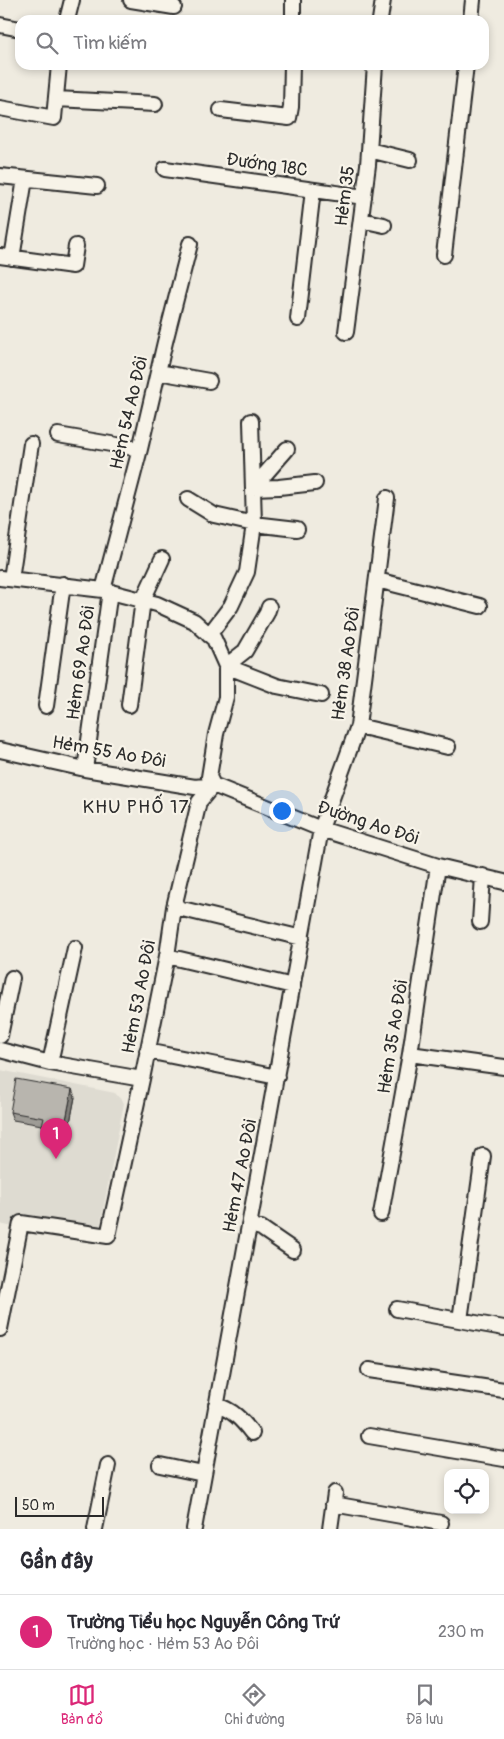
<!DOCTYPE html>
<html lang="vi">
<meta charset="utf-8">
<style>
:root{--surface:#fff;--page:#f7f7f7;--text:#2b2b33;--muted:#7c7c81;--line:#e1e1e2;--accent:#db2777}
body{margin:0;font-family:Pangolin,sans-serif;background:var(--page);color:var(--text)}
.controls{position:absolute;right:15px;bottom:15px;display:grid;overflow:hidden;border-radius:10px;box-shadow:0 2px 8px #0003}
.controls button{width:45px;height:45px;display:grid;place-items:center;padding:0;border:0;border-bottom:1px solid var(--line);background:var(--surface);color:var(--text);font:25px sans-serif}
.scale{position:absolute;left:15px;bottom:12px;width:89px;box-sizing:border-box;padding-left:5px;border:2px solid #2b2b2b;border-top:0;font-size:14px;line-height:18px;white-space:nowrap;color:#2b2b2b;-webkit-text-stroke:4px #f7f3e8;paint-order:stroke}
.you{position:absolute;left:281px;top:810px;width:18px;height:18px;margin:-12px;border:4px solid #fff;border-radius:50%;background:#1a73e8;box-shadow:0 0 0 8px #1a73e833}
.badge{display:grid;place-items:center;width:32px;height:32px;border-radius:50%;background:var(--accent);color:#fff;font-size:16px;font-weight:700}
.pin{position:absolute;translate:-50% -41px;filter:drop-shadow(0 1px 2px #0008)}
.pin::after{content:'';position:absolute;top:26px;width:18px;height:15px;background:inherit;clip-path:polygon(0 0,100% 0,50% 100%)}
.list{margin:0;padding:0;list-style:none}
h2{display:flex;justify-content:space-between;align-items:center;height:65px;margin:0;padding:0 20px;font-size:21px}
h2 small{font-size:16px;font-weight:400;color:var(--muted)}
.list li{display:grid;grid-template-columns:32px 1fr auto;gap:15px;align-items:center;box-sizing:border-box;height:75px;padding:0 20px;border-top:1px solid var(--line)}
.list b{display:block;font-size:19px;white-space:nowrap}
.list p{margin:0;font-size:16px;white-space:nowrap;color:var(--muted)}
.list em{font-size:16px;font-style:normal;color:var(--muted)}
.icon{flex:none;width:28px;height:28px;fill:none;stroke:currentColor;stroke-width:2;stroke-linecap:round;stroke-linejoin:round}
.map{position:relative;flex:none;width:504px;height:1529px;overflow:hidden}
.search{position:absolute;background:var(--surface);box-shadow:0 2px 8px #0003;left:15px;right:15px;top:15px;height:55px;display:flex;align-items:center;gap:12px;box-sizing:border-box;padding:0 18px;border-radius:15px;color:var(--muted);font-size:19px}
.sheet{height:140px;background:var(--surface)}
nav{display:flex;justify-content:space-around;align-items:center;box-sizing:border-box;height:70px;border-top:1px solid var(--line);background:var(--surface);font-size:14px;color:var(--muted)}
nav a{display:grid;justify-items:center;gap:2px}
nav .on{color:var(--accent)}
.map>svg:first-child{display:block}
.built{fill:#dedbd1}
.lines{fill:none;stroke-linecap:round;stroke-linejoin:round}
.minor-casing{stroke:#2b2b2b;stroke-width:18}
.minor{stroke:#f7f3e8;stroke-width:14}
.wall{fill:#9e9c96;stroke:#2b2b2b}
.shaded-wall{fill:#817f7a;stroke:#2b2b2b}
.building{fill:#b8b5ae;stroke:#2b2b2b}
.labels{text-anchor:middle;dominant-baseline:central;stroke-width:4.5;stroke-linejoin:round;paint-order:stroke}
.street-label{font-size:18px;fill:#2b2b2b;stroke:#f7f3e8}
.neighbourhood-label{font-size:19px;letter-spacing:1px;fill:#2b2b2b;stroke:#f7f3e8}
</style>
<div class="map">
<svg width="504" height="1529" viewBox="0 0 504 1529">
<rect width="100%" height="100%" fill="#efebe0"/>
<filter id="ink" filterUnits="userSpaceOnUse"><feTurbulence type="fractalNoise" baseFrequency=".02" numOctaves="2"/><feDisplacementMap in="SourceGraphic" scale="10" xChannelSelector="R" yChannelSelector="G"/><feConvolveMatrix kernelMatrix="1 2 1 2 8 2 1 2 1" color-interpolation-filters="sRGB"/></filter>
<g filter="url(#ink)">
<!-- built -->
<path class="built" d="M0 1070 115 1093 124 1103 99 1231 16 1215 13 1227 0 1224Z"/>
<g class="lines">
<!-- minor casing -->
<g class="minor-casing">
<path id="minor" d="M131 0 174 7
M67 20 72 0
M293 20V0
M380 20 383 0
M471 20 473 0
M0 25 20 29
M56 99 155 104
M0 108 54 118 59 65
M221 110 289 118 291 107 292 65
M369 150 410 160
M165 169 364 197
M0 176 97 186
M361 220 384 225
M444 255 466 65
M0 256 73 266 76 246
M12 258 25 179
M298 319 313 190
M346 332 368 165 375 65
M158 372 209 381
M58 435 140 449
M253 488 279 487 315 483
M253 488 287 449
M188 499 214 515 254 524 297 529
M0 578 103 590 157 604 194 621 214 639 226 666V697L216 734 209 777 213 785 321 829 438 866 504 882
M11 579 31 444
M377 580 480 606
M103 590 140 449 165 342 190 244
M269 607 267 613 245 651 226 666 277 686 321 695
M209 635 231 606 247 572 254 524 251 421
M129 705 143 600 162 559
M46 706 63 584
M358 726 448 747
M0 750 85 769 195 787 213 785
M85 769 110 591
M174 907 302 938
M480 922 483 876
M167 956 293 986
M0 1036 12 978
M0 1050 50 1063 142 1079 167 956 174 907 199 802 213 785
M147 1051 277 1077
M410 1054 504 1067
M50 1063 75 948
M381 1214 410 1054 438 866
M249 1225 261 1228 293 1250
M397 1309 504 1328
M460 1320 483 1156
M0 1329 21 1223 108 1236 142 1079
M369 1370 504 1390
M216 1405C233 1410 242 1420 252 1433
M369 1436 504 1459
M160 1465 203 1474
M333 1504 441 1523
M95 1529 108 1465
M194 1529 321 829 358 726 387 498
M330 1529 335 1493"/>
</g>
<!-- minor -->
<use href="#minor" class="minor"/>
</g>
<!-- wall -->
<path class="wall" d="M75 1097 67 1138 45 1134 42 1125 13 1120 10 1112Z"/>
<!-- shaded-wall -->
<path class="shaded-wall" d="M72 1089 75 1097 67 1138 64 1130Z"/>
<!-- building -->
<path class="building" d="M16 1079 72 1089 64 1130 42 1126 44 1118 10 1112Z"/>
</g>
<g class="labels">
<!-- street labels -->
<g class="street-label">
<text transform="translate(267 165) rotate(8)">Đướng 18C</text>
<text transform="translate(345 196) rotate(-83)">Hẻm 35</text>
<text transform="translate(129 413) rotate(-77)">Hẻm 54 Ao Đôi</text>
<text transform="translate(81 663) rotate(-82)">Hẻm 69 Ao Đôi</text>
<text transform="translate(346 664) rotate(-82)">Hẻm 38 Ao Đôi</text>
<text transform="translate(109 752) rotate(10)">Hẻm 55 Ao Đôi</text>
<text transform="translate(368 823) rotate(18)">Đường Ao Đôi</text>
<text transform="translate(139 997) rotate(-79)">Hẻm 53 Ao Đôi</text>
<text transform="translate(393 1037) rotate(-81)">Hẻm 35 Ao Đôi</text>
<text transform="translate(240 1176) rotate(-79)">Hẻm 47 Ao Đôi</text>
</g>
<!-- neighbourhood labels -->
<g class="neighbourhood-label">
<text x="136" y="807">KHU PHỐ 17</text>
</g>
</g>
</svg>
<div class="controls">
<button><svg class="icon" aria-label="locate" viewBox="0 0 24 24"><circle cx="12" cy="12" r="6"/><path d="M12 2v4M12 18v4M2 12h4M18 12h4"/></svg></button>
</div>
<div class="scale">50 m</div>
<div class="you"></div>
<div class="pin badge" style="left:56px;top:1159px">1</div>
<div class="search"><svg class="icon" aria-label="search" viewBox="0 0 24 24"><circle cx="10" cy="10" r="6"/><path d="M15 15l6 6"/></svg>Tìm kiếm</div>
</div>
<section class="sheet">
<h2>Gần đây<small></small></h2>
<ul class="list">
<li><span class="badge">1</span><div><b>Trường Tiểu học Nguyễn Công Trứ</b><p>Trường học · Hẻm 53 Ao Đôi</p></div><em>230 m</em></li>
</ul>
</section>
<nav>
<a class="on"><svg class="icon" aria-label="map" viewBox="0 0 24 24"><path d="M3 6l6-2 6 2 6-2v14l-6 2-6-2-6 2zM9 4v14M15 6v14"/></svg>Bản đồ</a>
<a><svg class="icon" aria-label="directions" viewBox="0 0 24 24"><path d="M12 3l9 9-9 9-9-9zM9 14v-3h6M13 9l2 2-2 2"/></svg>Chỉ đường</a>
<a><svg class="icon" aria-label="saved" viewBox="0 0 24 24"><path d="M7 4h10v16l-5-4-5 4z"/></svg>Đã lưu</a>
</nav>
